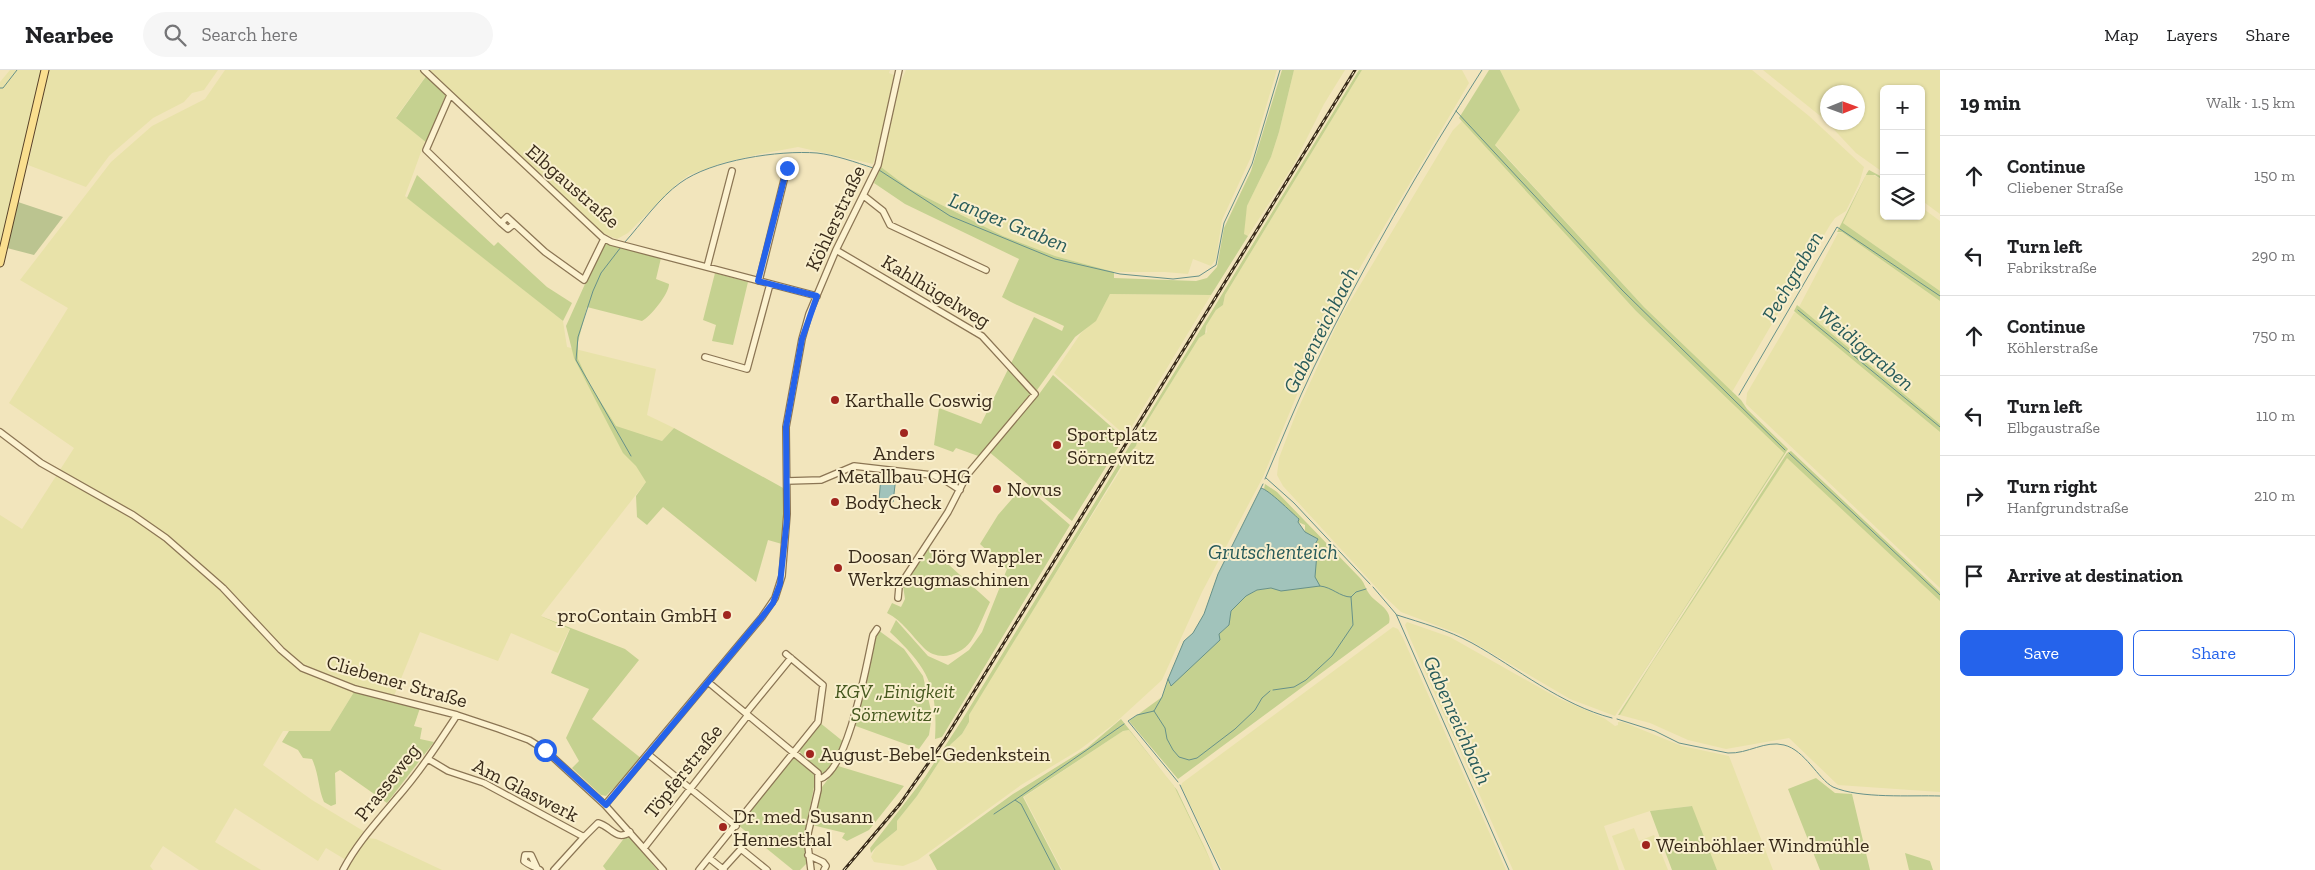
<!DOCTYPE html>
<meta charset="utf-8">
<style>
:root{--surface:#fff;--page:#f6f6f6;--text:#202124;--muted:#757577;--line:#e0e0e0;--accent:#2563eb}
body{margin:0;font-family:"Zilla Slab",serif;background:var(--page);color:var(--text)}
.controls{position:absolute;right:15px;top:15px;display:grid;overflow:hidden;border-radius:8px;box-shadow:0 1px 4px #0004}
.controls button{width:45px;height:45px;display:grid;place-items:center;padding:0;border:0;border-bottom:1px solid var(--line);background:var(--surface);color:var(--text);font:25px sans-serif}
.compass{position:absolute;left:1820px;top:15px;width:45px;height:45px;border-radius:50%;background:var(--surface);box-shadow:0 1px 4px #0004;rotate:89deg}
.stop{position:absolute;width:15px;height:15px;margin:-11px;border:4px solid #2563eb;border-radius:50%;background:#fff}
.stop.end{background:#2563eb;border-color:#fff;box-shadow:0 1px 5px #0008}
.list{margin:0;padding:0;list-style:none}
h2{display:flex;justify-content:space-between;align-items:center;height:65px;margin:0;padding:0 20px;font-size:21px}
h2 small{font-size:16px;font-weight:400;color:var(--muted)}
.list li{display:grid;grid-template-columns:32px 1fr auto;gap:15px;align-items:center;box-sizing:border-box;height:80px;padding:0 20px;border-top:1px solid var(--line)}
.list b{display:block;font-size:19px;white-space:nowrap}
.list p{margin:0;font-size:16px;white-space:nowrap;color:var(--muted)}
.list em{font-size:16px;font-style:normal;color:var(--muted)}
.actions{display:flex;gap:10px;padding:15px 20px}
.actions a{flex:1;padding:11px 0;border:1px solid var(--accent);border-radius:8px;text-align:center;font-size:18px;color:var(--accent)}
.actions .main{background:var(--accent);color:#fff}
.icon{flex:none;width:28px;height:28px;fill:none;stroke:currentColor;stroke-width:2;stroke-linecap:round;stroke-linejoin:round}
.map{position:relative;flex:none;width:1940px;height:800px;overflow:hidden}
header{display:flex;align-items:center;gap:30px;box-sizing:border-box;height:70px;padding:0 25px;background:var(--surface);border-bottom:1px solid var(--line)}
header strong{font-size:24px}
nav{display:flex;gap:28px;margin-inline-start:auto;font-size:18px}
.search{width:350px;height:45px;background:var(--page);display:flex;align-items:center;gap:12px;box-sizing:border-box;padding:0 18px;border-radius:28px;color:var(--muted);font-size:19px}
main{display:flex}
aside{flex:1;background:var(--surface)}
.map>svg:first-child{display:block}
.farmland{fill:#e8e2a9;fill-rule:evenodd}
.green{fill:#c5d190}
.cemetery{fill:#bbc490}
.water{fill:#a1c3bb;stroke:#679189}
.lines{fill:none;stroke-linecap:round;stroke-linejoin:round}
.stream{stroke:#679189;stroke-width:1}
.minor-casing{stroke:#8b7554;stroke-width:8}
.major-casing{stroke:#584229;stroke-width:9}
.minor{stroke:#fcf2d0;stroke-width:5.5}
.major{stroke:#fadf8f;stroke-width:7}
.rail-casing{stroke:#392b1a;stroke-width:3}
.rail{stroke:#f9efcd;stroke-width:1;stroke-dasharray:4;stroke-linecap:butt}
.route{stroke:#2563eb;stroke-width:6}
.poi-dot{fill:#a0251e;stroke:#f9efcd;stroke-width:2}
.labels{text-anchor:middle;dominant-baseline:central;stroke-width:4;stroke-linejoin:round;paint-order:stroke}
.street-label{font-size:20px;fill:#392b1a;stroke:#f9efcd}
.poi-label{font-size:20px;fill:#392b1a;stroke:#f9efcd;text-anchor:start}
.park-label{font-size:20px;font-style:italic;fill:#46581f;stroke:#f9efcd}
.water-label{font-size:21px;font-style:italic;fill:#285b5a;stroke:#f9efcd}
</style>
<header>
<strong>Nearbee</strong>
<div class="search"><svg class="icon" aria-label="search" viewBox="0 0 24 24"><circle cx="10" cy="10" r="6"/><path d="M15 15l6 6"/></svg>Search here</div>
<nav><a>Map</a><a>Layers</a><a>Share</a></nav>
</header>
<main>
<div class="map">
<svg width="1940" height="800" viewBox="0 0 1940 800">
<rect width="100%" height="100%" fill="#f2e5bc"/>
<!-- farmland -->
<path class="farmland" d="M10 0H45L0 193V12Z
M49 0H218L204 20 192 23 184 32 153 48 109 86 86 117 28 95Z
M225 0H420L426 6 396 47 425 71 405 126 563 251 567 277 656 299 647 345 674 358 662 371 644 365 646 412 541 546 570 558 558 583 511 563 498 591 420 562 394 626 357 617 330 661H283L263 695 312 730 365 762 346 790 326 778 318 791 235 738 215 772 261 800H199L163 776 150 796 153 800H0V445L22 459 74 378 9 333 68 238 20 210 111 92 152 56 205 29Z
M429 0H890L889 3 894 5 885 54 873 94 798 77 760 84 722 93 689 105 678 113 628 163 617 169 602 163Z
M906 0H1277L1251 87 1222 150 1216 189 1211 196 1193 189 1188 204 1165 202H1114L1055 186 1003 166 910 119 881 97 900 13Z
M1294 0H1345L1324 34 1294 94 1248 166 1243 164 1247 136 1271 87 1279 62Z
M1362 0H1462L1469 13 1325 257 1263 407 1202 522 1162 610 1114 654 1079 680 1021 715 918 790 903 796 874 792 871 787 876 777 897 760V751L917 726 950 675 962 664 969 652V645L996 599 1138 372 1140 363 1199 268 1207 262 1206 256 1216 240 1223 235 1225 225Z
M1500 0H1752L1809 46 1864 97 1859 114 1846 141 1835 148 1830 155 1732 322 1644 237 1495 74 1520 40Z
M1763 0H1940V144L1921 130V19H1884V103L1856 83 1824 49ZM1828 22H1858V52H1828Z
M1462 51 1636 241 1784 383 1615 646 1570 629 1459 564 1401 542 1384 526 1283 416 1277 405 1279 388 1297 341 1339 250 1453 60Z
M1870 103 1884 111V146H1921V137L1940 151V221L1843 153 1866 105Z
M1842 162 1940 231V354L1799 237 1838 163Z
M1110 224 1211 225 1126 366 1054 303 1081 263 1096 250Z
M1796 242 1940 362V518L1746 334 1747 323 1794 243Z
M1787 387 1940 531V722L1838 715 1789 668 1726 679 1688 670 1650 653 1620 645 1652 593Z
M1407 552 1450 567 1558 628 1604 648 1615 656 1618 655V652H1623L1682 676 1729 686 1773 800H1717L1691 736 1650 741 1604 756 1619 800H1513L1410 568 1405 555Z
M1393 557 1398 559 1403 568 1506 800H1222L1181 716 1182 713Z
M1129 660 1174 716 1205 777 1214 800H1062L1024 727 1123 661Z
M1634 758 1639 771 1654 765 1668 800H1625L1612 766Z
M368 768 376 769 442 800H345Z"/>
<!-- green -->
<path class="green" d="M1282 0H1294L1279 62 1271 87 1247 136 1244 164 1248 166 1211 225 1110 224 1096 251 1075 267 1037 320 981 387 956 378 953 382 934 375 939 338 981 354 1034 247 1062 261 1064 256C1043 245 1022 239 1002 227L1019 189 905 134 874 113 881 97 910 119 1003 166 1055 186 1114 202V208L1196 211 1207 208 1217 197 1224 158 1251 101Z
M1359 0H1362L1225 225 1223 235 1216 240 1206 256 1205 264 1199 268 1140 363 1136 376 1128 385 969 645V652L962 664 950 675 917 726 897 751V760L876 777 871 783 870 778 925 707 962 650Z
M1489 0H1500L1520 40 1495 75 1644 237 1741 330 1747 339 1788 379 1615 646 1784 383 1636 241 1459 48Z
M427 5 446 24 427 73 396 48Z
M1869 100 1884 108V111L1875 105H1866L1843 153 1940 221V231L1842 162H1837L1867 103Z
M417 105 494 176 498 172 547 217 572 233 563 251 407 128Z
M604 172 661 188 656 209 669 214C669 224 650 247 642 251L587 237 578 272V289L590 315 616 356 662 371 674 358 785 419 782 474 768 470 756 512 663 437 647 455 637 447 636 426 646 412 636 396 623 383 597 333 574 288 566 256Z
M715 203 748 212 733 275 712 271 716 255 703 250Z
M1797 235 1940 354V362L1794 241Z
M1053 305 1124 368 1072 451 988 381 1037 327Z
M1791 381 1940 522V531L1787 388 1652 593 1620 645H1618L1787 383Z
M1265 414 1277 422 1360 508C1364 512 1365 517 1368 522 1374 533 1393 538 1389 553L1178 709 1129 651 1162 627 1168 609 1170 616 1220 570 1219 564 1229 555 1231 541 1246 526 1257 520 1271 518 1319 485 1318 482 1312 480 1318 470 1305 462V455L1298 452 1299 449 1264 419Z
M1024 415 1070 455 942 667 935 669C938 616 928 598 890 562L896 550 928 586 948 595 969 580 982 562 1007 499 980 474 998 445Z
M929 477 990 532C984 544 979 559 971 571 960 586 938 592 924 578 911 565 903 551 887 543L892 533 901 537 905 529 903 516Z
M540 546 625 579 639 590 592 649 642 689 606 726 601 725 572 698 579 691 566 668 589 619 551 603 570 559Z
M878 560 904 579 923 606 932 645 929 665 919 679 853 655Z
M354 622 420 638 414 656 422 658 420 669 434 672 387 733 340 700 335 703 336 734 331 736 324 732C318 718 319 704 312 689L303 688 298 680 282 672 289 661H330Z
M1121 649 1177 720 1215 800 1174 716 1129 660 1123 661 1023 727 1061 800H937L929 785 1013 724 1087 678Z
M819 652 845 673 832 697 822 704 799 681Z
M794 686 812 701 816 707 805 762 807 793 800 800H793L738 755Z
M838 696 904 716 869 760 847 771 842 768 845 763 812 755 822 717Z
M1816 708 1835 723 1852 724 1870 800H1820L1788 719Z
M1692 736 1717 800H1672L1650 741Z
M630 765 657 800H606L603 796 625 767Z
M1905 783 1930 791 1933 800H1909Z"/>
<!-- cemetery -->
<path class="cemetery" d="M18 132 63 147 34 185 7 178Z"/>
<!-- water -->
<path class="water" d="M881 406 896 407 893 432 879 430Z
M1261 418C1269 420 1291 442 1299 449L1298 452 1305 462 1318 469 1312 480 1317 483 1315 507 1320 516 1281 521 1271 518 1257 520 1246 526 1231 541 1229 555 1219 564 1220 570 1171 616 1168 609 1184 571 1193 563 1204 544 1218 504Z"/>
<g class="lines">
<!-- stream -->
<path class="stream" d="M0 18H3L17 0
M1456 41 1622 220 1785 380
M879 100 950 146 1055 189 1120 204 1173 209 1199 206 1216 195 1224 153 1252 94 1280 0
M625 172C641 154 660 127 680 113 711 90 779 80 817 83 835 85 855 92 873 98
M621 177 601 203 593 221 578 267 576 290 631 386
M1798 240 1940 357
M1739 325 1837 157 1940 226
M1789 383 1940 525
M1266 408 1294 433 1370 514
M1265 409C1281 372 1296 334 1314 297 1363 196 1421 95 1482 0
M1261 418 1263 414
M1320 516C1332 517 1340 527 1351 527L1356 522 1366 519
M1373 517 1396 544 1509 800
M1397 545C1422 553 1448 560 1472 573 1517 598 1561 635 1612 648
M1168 609 1162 627 1154 641 1137 645 1128 651 1178 712
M1273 620 1294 617 1306 610 1332 586 1353 555 1351 527
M1154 641 1165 658 1167 669 1173 680 1179 687 1189 690 1197 688 1235 659 1255 640 1262 628 1270 621
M1617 649 1655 661 1679 673 1728 683C1748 684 1765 670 1784 675 1805 680 1818 709 1833 717 1860 729 1911 725 1940 726
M1180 715 1220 800
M1015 730 1124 654
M994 744 1015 730 1021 734 1055 800"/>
<!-- minor casing -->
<g class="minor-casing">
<path id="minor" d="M424 0 602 167 611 172 817 226
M450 25 426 80 501 153 507 147 545 182 584 210 604 169
M864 126 883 141 890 155 986 200
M501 153 508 159 514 154
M836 180 982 266 1035 324 967 405 948 442 899 517 898 528
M707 197 732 101
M759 211 787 98
M705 287 747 299 770 214
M0 362 41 393 133 445 166 468 223 518 281 580 302 598 355 619 457 645 499 659 529 670 545 680 605 735 663 800
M787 411 821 410 854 396 932 405 943 409 960 420
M708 612 818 703V720L807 768 811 800
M746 643 791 588
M649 685 736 756
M428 689 448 701 484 713 584 767 554 800
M819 709C848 703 867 592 873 565L877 559
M605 735 762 547 775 528 782 506 787 444 786 357 802 269 809 244 836 180 878 95 899 0
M584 767 598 753C611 756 616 772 630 762
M644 778 748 645
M808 785 823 792 826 796 824 800
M709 788 724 800
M537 798 531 785H525L524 791C529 795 535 797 540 800
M343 800C357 773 377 752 396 729 419 703 438 674 457 645
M699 800 818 652 823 615 786 584
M722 800 741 779 767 800"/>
</g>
<!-- major casing -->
<g class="major-casing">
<path id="major" d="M0 193 45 0"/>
</g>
<!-- minor -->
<use href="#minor" class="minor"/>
<!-- major -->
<use href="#major" class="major"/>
<!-- rail casing -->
<g class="rail-casing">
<path id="rail" d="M844 800 900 734 945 669 1355 0"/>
</g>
<!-- rail -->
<use href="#rail" class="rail"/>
</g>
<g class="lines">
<!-- route -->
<path class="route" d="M545 680 606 735 762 547 773 533 780 514 787 449 786 357 802 269 817 226 758 211 787 98"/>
</g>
<!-- markers -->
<g class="poi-dot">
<circle cx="835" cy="330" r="5"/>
<circle cx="904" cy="363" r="5"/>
<circle cx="1057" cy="375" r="5"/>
<circle cx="997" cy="419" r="5"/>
<circle cx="835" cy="432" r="5"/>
<circle cx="838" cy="498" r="5"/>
<circle cx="727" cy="545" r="5"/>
<circle cx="810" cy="684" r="5"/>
<circle cx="723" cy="757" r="5"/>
<circle cx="1646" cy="775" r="5"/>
</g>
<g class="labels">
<!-- street labels -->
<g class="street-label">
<text transform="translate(573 116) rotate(41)">Elbgaustraße</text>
<text transform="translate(835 148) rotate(-65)">Köhlerstraße</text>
<text transform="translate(936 221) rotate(31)">Kahlhügelweg</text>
<text transform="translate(397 611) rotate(16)">Cliebener Straße</text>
<text transform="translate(683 701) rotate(-52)">Töpferstraße</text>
<text transform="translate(387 712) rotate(-52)">Prasseweg</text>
<text transform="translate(526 720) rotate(27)">Am Glaswerk</text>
</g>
<!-- poi labels -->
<g class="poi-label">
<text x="845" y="330">Karthalle Coswig</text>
<text x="1067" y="364">Sportplatz<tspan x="1067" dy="23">Sörnewitz</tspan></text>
<text x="904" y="383" text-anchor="middle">Anders<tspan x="904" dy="23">Metallbau OHG</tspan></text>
<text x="1007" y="419">Novus</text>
<text x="845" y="432">BodyCheck</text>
<text x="848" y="486">Doosan - Jörg Wappler<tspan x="848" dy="23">Werkzeugmaschinen</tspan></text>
<text x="717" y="545" text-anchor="end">proContain GmbH</text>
<text x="820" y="684">August-Bebel-Gedenkstein</text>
<text x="733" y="746">Dr. med. Susann<tspan x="733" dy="23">Hennesthal</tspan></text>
<text x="1656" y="775">Weinböhlaer Windmühle</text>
</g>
<!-- park labels -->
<g class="park-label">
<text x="895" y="621">KGV „Einigkeit<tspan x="895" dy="23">Sörnewitz“</tspan></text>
</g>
<!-- water labels -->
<g class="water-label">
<text transform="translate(1009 152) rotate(22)">Langer Graben</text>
<text transform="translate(1792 206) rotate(-60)">Pechgraben</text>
<text transform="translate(1320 260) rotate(-63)">Gabenreichbach</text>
<text transform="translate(1866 278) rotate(40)">Weidiggraben</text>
<text x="1273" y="481">Grutschenteich</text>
<text transform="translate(1458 650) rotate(66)">Gabenreichbach</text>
</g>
</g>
</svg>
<div class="controls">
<button>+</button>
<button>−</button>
<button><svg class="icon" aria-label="layers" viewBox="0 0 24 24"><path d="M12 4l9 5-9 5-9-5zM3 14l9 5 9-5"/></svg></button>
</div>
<svg class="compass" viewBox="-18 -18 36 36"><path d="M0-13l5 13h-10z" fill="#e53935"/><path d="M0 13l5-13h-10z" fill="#757577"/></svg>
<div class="stop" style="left:545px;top:680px"></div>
<div class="stop end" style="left:787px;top:98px"></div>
</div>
<aside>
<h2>19 min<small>Walk · 1.5 km</small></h2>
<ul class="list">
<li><svg class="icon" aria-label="ahead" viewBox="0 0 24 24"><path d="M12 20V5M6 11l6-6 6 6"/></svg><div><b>Continue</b><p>Cliebener Straße</p></div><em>150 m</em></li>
<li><svg class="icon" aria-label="left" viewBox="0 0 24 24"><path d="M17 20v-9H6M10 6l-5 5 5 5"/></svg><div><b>Turn left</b><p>Fabrikstraße</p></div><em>290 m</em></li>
<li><svg class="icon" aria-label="ahead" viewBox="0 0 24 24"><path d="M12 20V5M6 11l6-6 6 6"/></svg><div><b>Continue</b><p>Köhlerstraße</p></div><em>750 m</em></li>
<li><svg class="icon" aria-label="left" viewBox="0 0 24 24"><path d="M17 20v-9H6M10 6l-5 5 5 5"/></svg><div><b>Turn left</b><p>Elbgaustraße</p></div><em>110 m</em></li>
<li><svg class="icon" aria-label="right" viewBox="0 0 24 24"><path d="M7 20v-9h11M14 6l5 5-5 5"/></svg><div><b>Turn right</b><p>Hanfgrundstraße</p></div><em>210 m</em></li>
<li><svg class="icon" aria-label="arrive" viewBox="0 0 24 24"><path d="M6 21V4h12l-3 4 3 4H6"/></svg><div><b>Arrive at destination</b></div></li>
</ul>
<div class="actions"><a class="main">Save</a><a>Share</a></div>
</aside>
</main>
